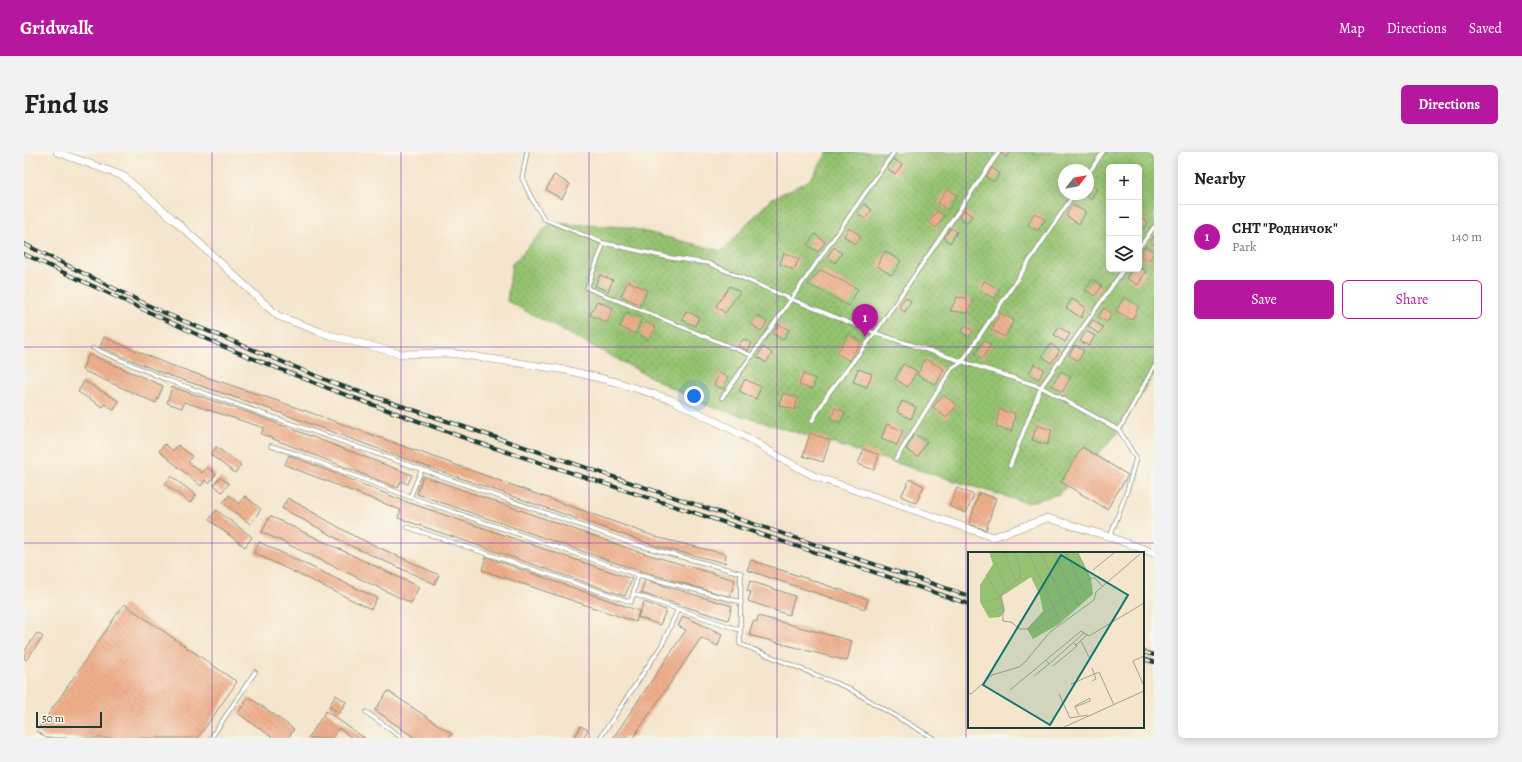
<!DOCTYPE html>
<meta charset="utf-8">
<style>
:root{--surface:#fff;--page:#f2f2f2;--text:#202124;--muted:#757577;--line:#e0e0e0;--accent:#b5179e}
body{margin:0;font-family:Alegreya,serif;background:var(--page);color:var(--text)}
.controls{position:absolute;right:12px;top:12px;display:grid;overflow:hidden;border-radius:6px;box-shadow:0 2px 10px #0003}
.controls button{width:36px;height:36px;display:grid;place-items:center;padding:0;border:0;border-bottom:1px solid var(--line);background:var(--surface);color:var(--text);font:20px sans-serif}
.compass{position:absolute;left:1034px;top:12px;width:36px;height:36px;border-radius:50%;background:var(--surface);box-shadow:0 2px 10px #0003;rotate:59deg}
.scale{position:absolute;left:12px;bottom:10px;width:66px;box-sizing:border-box;padding-left:4px;border:2px solid #1f3d34;border-top:0;font-size:11px;line-height:14px;white-space:nowrap;color:#1f3d34;-webkit-text-stroke:3px #fbf7ec;paint-order:stroke}
.you{position:absolute;left:670px;top:244px;width:14px;height:14px;margin:-10px;border:3px solid #fff;border-radius:50%;background:#1a73e8;box-shadow:0 0 0 6px #1a73e833}
.badge{display:grid;place-items:center;width:26px;height:26px;border-radius:50%;background:var(--accent);color:#fff;font-size:13px;font-weight:700}
.pin{position:absolute;translate:-50% -33px;filter:drop-shadow(0 1px 2px #0008)}
.pin::after{content:'';position:absolute;top:21px;width:14px;height:12px;background:inherit;clip-path:polygon(0 0,100% 0,50% 100%)}
.list{margin:0;padding:0;list-style:none}
h2{display:flex;justify-content:space-between;align-items:center;height:52px;margin:0;padding:0 16px;font-size:17px}
h2 small{font-size:13px;font-weight:400;color:var(--muted)}
.list li{display:grid;grid-template-columns:26px 1fr auto;gap:12px;align-items:center;box-sizing:border-box;height:64px;padding:0 16px;border-top:1px solid var(--line)}
.list b{display:block;font-size:15px;white-space:nowrap}
.list p{margin:0;font-size:13px;white-space:nowrap;color:var(--muted)}
.list em{font-size:13px;font-style:normal;color:var(--muted)}
.actions{display:flex;gap:8px;padding:12px 16px}
.actions a{flex:1;padding:9px 0;border:1px solid var(--accent);border-radius:6px;text-align:center;font-size:14px;color:var(--accent)}
.actions .main{background:var(--accent);color:#fff}
.icon{flex:none;width:22px;height:22px;fill:none;stroke:currentColor;stroke-width:2;stroke-linecap:round;stroke-linejoin:round}
.map{position:relative;flex:none;width:1130px;height:586px;overflow:hidden;border-radius:6px}
header{display:flex;align-items:center;gap:24px;box-sizing:border-box;height:56px;padding:0 20px;background:var(--accent);color:#fff}
header strong{font-size:19px}
nav{display:flex;gap:22px;margin-inline-start:auto;font-size:14px}
.intro{display:flex;align-items:center;justify-content:space-between;box-sizing:border-box;height:96px;padding:0 24px}
h1{margin:0;font-size:28px}
.button{padding:10px 18px;border-radius:6px;background:var(--accent);color:#fff;font-size:14px;font-weight:700}
main{display:flex;gap:24px;padding:0 24px}
aside{flex:1;background:var(--surface);border-radius:6px;box-shadow:0 2px 10px #0003}
.map>svg:first-child{display:block}
.garden{fill:url(#garden-dots);stroke:#5a8052;fill-rule:evenodd}
.building{fill:url(#building-back-hatch)}
.lines{fill:none;stroke-linecap:round;stroke-linejoin:round}
.service-casing{stroke:#8a9180;stroke-width:5}
.minor-casing{stroke:#8a9180;stroke-width:8}
.service{stroke:#fff;stroke-width:3.5}
.minor{stroke:#fff;stroke-width:7}
.rail-casing{stroke:#1f3d34;stroke-width:4}
.rail{stroke:#fbf7ec;stroke-width:2.5;stroke-dasharray:8;stroke-linecap:butt}
.grid{fill:none;stroke:#7b2cbf;stroke-width:1;stroke-opacity:0.55}
.inset-road{fill:none;stroke:#9fa28f;stroke-width:1}
.view{fill:#0f766e;fill-opacity:0.15;stroke:#0f766e;stroke-width:2}
.inset-edge{fill:none;stroke:#1f3d34;stroke-width:2}
</style>
<header>
<strong>Gridwalk</strong>
<nav><a>Map</a><a>Directions</a><a>Saved</a></nav>
</header>
<div class="intro"><h1>Find us</h1><a class="button">Directions</a></div>
<main>
<div class="map">
<svg width="1130" height="586" viewBox="0 0 1130 586">
<defs>
<pattern id="garden-dots" width="8" height="8" patternUnits="userSpaceOnUse"><rect width="8" height="8" fill="#94c270"/><path d="M2 2h.1M6 6h.1" fill="none" stroke="#789f5d" stroke-width="1.8" stroke-linecap="round"/></pattern>
<pattern id="building-back-hatch" width="6" height="6" patternUnits="userSpaceOnUse"><rect width="6" height="6" fill="#efaf8b"/><path d="M-1 5l2 2M0 0l6 6M5-1l2 2" fill="none" stroke="#cc9779"/></pattern>
</defs>
<rect width="100%" height="100%" fill="#fbf7ec"/>
<filter id="ink" filterUnits="userSpaceOnUse"><feTurbulence type="fractalNoise" baseFrequency=".025" numOctaves="2"/><feDisplacementMap in="SourceGraphic" scale="8" xChannelSelector="R" yChannelSelector="G"/><feConvolveMatrix kernelMatrix="1 2 1 2 8 2 1 2 1" color-interpolation-filters="sRGB"/></filter>
<filter id="wash" filterUnits="userSpaceOnUse"><feTurbulence type="fractalNoise" baseFrequency=".012" numOctaves="4" result="noise"/><feDisplacementMap in="SourceGraphic" scale="16" xChannelSelector="R" yChannelSelector="G"/><feGaussianBlur stdDeviation="0.9" result="paint"/><feColorMatrix in="noise" values="0 0 0 0 0 0 0 0 0 0 0 0 0 0 0 0 0 1.4 0 .05"/><feComposite in="paint" operator="in"/></filter>
<g filter="url(#wash)">
<rect width="100%" height="100%" fill="#f4e5cc"/>
<!-- garden -->
<path class="garden" d="M804 0H1130V222L1093 282 1035 342 1003 351 676 251 483 149 488 112 526 71 602 75 698 99 747 47 786 28ZM1085 15H1115V117H1085ZM1040 18H1064V42H1040Z"/>
<g id="blocks">
<!-- building -->
<path class="building" d="M978 0H986L983 5 977 2Z
M870 7 878 13 871 22 863 16Z
M968 16 975 21 970 30 962 25Z
M530 23 546 32 538 47 522 38Z
M1065 31 1073 37 1067 47 1060 42H1064Z
M923 37 934 43 924 58 914 51Z
M840 52 848 58 841 67 833 61Z
M1048 53 1062 60 1055 72 1042 64Z
M940 58 948 64 943 71 935 65Z
M913 59 920 64 912 76 905 70Z
M1010 61 1021 67 1014 79 1004 73Z
M1116 65 1124 70 1120 77 1115 74Z
M825 76 837 84 831 92 820 84Z
M927 76 933 80 926 91 920 86Z
M791 82 801 90 794 100 783 93Z
M1130 83V93L1126 91Z
M1121 94 1130 100 1125 109 1116 104Z
M810 95 818 101 811 111 803 105Z
M861 99 877 109 868 123 853 114Z
M760 101 775 107 770 118 756 112Z
M1115 115 1122 119 1114 133 1102 126 1108 117H1115Z
M797 118 834 137 825 154 784 132Z
M576 123 589 128 584 139 571 134Z
M1069 127 1078 134 1071 144 1061 138Z
M604 129 623 138 617 153 597 144Z
M960 129 976 138 971 147 955 138Z
M706 134 716 140 701 161 692 154Z
M881 145 887 149 881 160 875 156Z
M933 145 949 147 944 161 926 159Z
M1100 145 1115 154 1108 168 1092 159Z
M1048 147 1061 155 1058 166 1042 156Z
M573 149 589 156 583 171 566 163Z
M1080 156 1088 162 1083 170 1074 165Z
M662 159 675 165 671 174 658 168Z
M602 160 618 166 612 182 596 175Z
M976 161 990 168 981 185 967 178Z
M733 163 743 170 737 179 727 172Z
M1069 168 1080 176 1075 182 1064 174Z
M622 170 632 176 624 188 615 182Z
M754 172 765 178 759 188 749 182Z
M941 173 949 179 945 185 937 180Z
M1035 175 1046 182 1041 190 1030 183Z
M1062 179 1071 184 1065 194 1056 189Z
M825 182 837 190 825 209 813 201Z
M80 185 143 212 254 249 635 386 702 402 701 411 632 394 393 311 246 257 141 222 76 195Z
M720 187 728 191 724 199 714 193Z
M960 188 967 193 958 207 951 202Z
M1027 192 1036 199 1027 211 1018 204Z
M1051 193 1060 199 1054 209 1045 203Z
M739 195 748 201 742 211 733 205Z
M65 202 139 234 132 251 58 218Z
M901 207 920 217 912 233 893 223Z
M879 212 893 219 884 235 871 227Z
M1010 212 1020 217 1015 227 1005 222Z
M834 217 848 222 843 235 829 230Z
M1037 219 1047 225 1038 240 1028 233Z
M695 221 704 225 699 237 690 233Z
M779 222 792 227 789 237 775 233Z
M721 227 737 235 732 247 715 239Z
M60 229 95 249 90 258 81 252 79 255 54 240Z
M148 235 234 264 388 323 384 332 377 329 374 336 237 282 240 276 231 273 160 250 158 256 143 251Z
M759 241 774 246 771 258 755 253Z
M919 243 933 253 922 266 909 255Z
M878 249 892 255 887 267 873 260Z
M811 256 821 260 816 271 807 267Z
M975 258 991 261 988 279 972 275Z
M863 272 879 279 873 293 857 287Z
M1013 273 1028 278 1023 293 1008 288Z
M786 281 806 288 799 310 779 304Z
M890 282 903 289 894 305 882 297Z
M141 292 149 299 154 293 168 304 164 310 178 321 183 315 192 322 185 331 181 328 177 334 135 299Z
M192 295 217 313 211 321 187 303Z
M1058 295 1104 323 1083 357 1037 330Z
M840 297 855 303 850 318 834 312Z
M265 303 380 349 608 427 601 444 374 366 377 358 261 313Z
M147 324 172 343 166 351 141 332Z
M399 324 612 399 711 428 706 445 607 416 393 342Z
M196 325 205 332 198 340 190 333Z
M886 327 900 334 892 351 877 344Z
M933 336 950 343 942 361 925 354Z
M955 341 972 346 962 378 945 372Z
M205 343 215 352 221 344 237 357 226 372 199 351Z
M264 346 330 384 415 423 411 432 325 393 258 356Z
M192 358 228 385 221 395 185 368Z
M246 364 395 435 387 451 238 380Z
M235 390 353 446 347 457 230 401Z
M462 405 615 459 612 470 458 418Z
M727 408 844 447 841 457 723 418Z
M621 428 708 454 704 468 617 441Z
M726 429 771 444 765 463 724 449 727 440 723 439Z
M620 450 642 458 636 473 614 465Z
M100 452 213 530 174 586H22L13 579Z
M659 464 698 482 694 494 677 486 609 586H589L662 478 654 474Z
M734 464 828 489 823 509 725 483 729 469 733 470Z
M13 481 19 485 2 508 0 506V500Z
M364 539 428 582 425 586H391L351 558Z
M312 543 322 550 315 561 305 554Z
M225 545 270 577 264 586H249L214 561Z
M302 559 333 581 341 586H328L315 576 308 586H284Z
M557 574 564 578 559 586H550Z"/>
</g>
</g>
<g filter="url(#ink)">
<use href="#blocks" fill-opacity="0" stroke="#8a9180" stroke-width="1"/>
<g class="lines">
<!-- service casing -->
<g class="service-casing">
<path id="service" d="M503 0 498 26 507 45 520 67 580 91 647 106 684 111 767 147 851 181 1017 235 1095 278 1112 306 1103 339 1086 385
M1064 22 1079 0
M580 91 563 136 729 204
M1115 96 1130 75
M69 196 143 228 610 392 717 421 716 492 824 536 909 586
M698 246 870 0
M788 269 804 242 851 181 975 0
M1095 278 1130 215
M247 294 273 302 386 345
M872 307 928 216 938 210 1050 42
M986 314 1017 235 1100 117
M398 317 386 345 614 423 717 450
M383 375 607 450 614 423
M609 442 716 478
M342 560 378 586
M187 586 231 520
M576 586 638 493 654 457"/>
</g>
<!-- minor casing -->
<g class="minor-casing">
<path id="minor" d="M33 0 99 24 148 66 254 164 305 183 377 202 426 201 542 218 592 230 648 248 717 282 755 305 790 324 969 385 1024 366 1086 385 1130 401"/>
</g>
<!-- service -->
<use href="#service" class="service"/>
<!-- minor -->
<use href="#minor" class="minor"/>
<!-- rail casing -->
<g class="rail-casing">
<path id="rail" d="M0 92 138 160 312 232 945 444
M0 102 198 194 311 239 449 289 733 381 945 452
M1119 500 1130 503
M1119 507 1130 510"/>
</g>
<!-- rail -->
<use href="#rail" class="rail"/>
</g>
</g>
<!-- grid -->
<path class="grid" d="M188 0V586M377 0V586M565 0V586M753 0V586M942 0V586M0 195H1130M0 391H1130"/>
<!-- overview -->
<g transform="translate(944 400)">
<rect width="176" height="176" fill="#f4e5cc"/>
<path d="M21 0H110L123 26 125 42 91 72 65 87 59 77 75 59 72 44 63 25 34 44 37 59 32 65 21 66 12 50V33L25 12Z" fill="#94c270"/>
<path class="inset-road" d="M36 0 48 29M46 0 52 14V26L35 39 32 46 35 55V69L43 70 52 77H59L75 62 123 26H127L134 34M60 0 92 69M73 0 100 61M86 0 111 54M98 0 112 32 119 41M109 0 122 26M27 11 39 37M125 18 147 0M17 50 32 46 18 22M19 61 35 55M65 72 69 77 89 63M113 89 122 107M108 93 119 83M176 104 165 109 176 134M79 109 81 112 116 81M85 114 109 94 106 91M66 124 81 112M124 129 128 127 124 116M103 132 131 120 146 153M42 138 113 79 121 84 176 51M0 141 3 142 24 123 51 115 57 110 82 80 126 48 128 40 172 2M91 142 102 166 120 163M107 155 122 149V146L107 154V155L111 163M94 176 176 139"/>
<path class="view" d="M93 3 160 43 82 173 15 133Z"/>
<rect width="176" height="176" class="inset-edge"/>
</g>
</svg>
<div class="controls">
<button>+</button>
<button>−</button>
<button><svg class="icon" aria-label="layers" viewBox="0 0 24 24"><path d="M12 4l9 5-9 5-9-5zM3 14l9 5 9-5"/></svg></button>
</div>
<svg class="compass" viewBox="-18 -18 36 36"><path d="M0-13l5 13h-10z" fill="#e53935"/><path d="M0 13l5-13h-10z" fill="#757577"/></svg>
<div class="scale">50 m</div>
<div class="you"></div>
<div class="pin badge" style="left:841px;top:185px">1</div>
</div>
<aside>
<h2>Nearby<small></small></h2>
<ul class="list">
<li><span class="badge">1</span><div><b>СНТ &quot;Родничок&quot;</b><p>Park</p></div><em>140 m</em></li>
</ul>
<div class="actions"><a class="main">Save</a><a>Share</a></div>
</aside>
</main>
